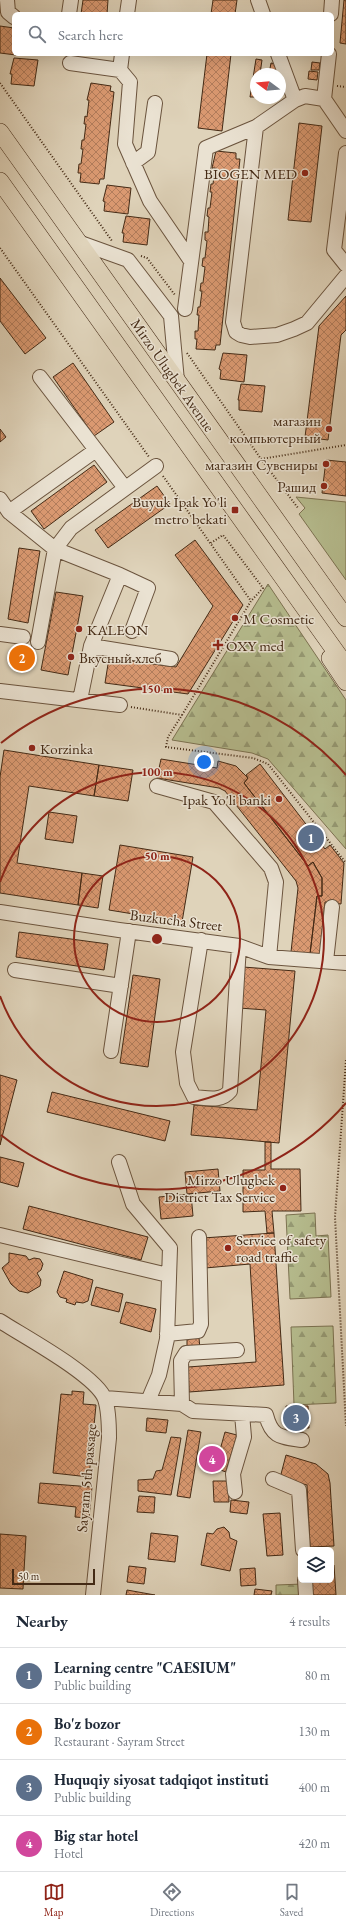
<!DOCTYPE html>
<meta charset="utf-8">
<style>
:root{--surface:#fff;--page:#f2f2f3;--text:#1f2937;--muted:#747a83;--line:#e0e1e3;--accent:#8f2418}
body{margin:0;font-family:"EB Garamond",serif;background:var(--page);color:var(--text)}
.controls{position:absolute;right:12px;bottom:12px;display:grid;overflow:hidden;border-radius:6px;box-shadow:0 4px 16px #0002}
.controls button{width:36px;height:36px;display:grid;place-items:center;padding:0;border:0;border-bottom:1px solid var(--line);background:var(--surface);color:var(--text);font:20px sans-serif}
.compass{position:absolute;left:250px;top:68px;width:36px;height:36px;border-radius:50%;background:var(--surface);box-shadow:0 4px 16px #0002;rotate:286deg}
.scale{position:absolute;left:12px;bottom:10px;width:83px;box-sizing:border-box;padding-left:4px;border:2px solid #442a15;border-top:0;font-size:11px;line-height:14px;white-space:nowrap;color:#442a15;-webkit-text-stroke:3px #eae2d2;paint-order:stroke}
.you{position:absolute;left:204px;top:762px;width:14px;height:14px;margin:-10px;border:3px solid #fff;border-radius:50%;background:#1a73e8;box-shadow:0 0 0 6px #1a73e833}
.badge{display:grid;place-items:center;width:26px;height:26px;border-radius:50%;background:var(--accent);color:#fff;font-size:13px;font-weight:700}
.pin{position:absolute;translate:-50% -50%;border:2px solid #fff;box-shadow:0 1px 4px #0006}
.list{margin:0;padding:0;list-style:none}
h2{display:flex;justify-content:space-between;align-items:center;height:52px;margin:0;padding:0 16px;font-size:17px}
h2 small{font-size:13px;font-weight:400;color:var(--muted)}
.list li{display:grid;grid-template-columns:26px 1fr auto;gap:12px;align-items:center;box-sizing:border-box;height:56px;padding:0 16px;border-top:1px solid var(--line)}
.list b{display:block;font-size:15px;white-space:nowrap}
.list p{margin:0;font-size:13px;white-space:nowrap;color:var(--muted)}
.list em{font-size:13px;font-style:normal;color:var(--muted)}
.icon{flex:none;width:22px;height:22px;fill:none;stroke:currentColor;stroke-width:2;stroke-linecap:round;stroke-linejoin:round}
.map{position:relative;flex:none;width:346px;height:1595px;overflow:hidden}
.search{position:absolute;background:var(--surface);box-shadow:0 4px 16px #0002;left:12px;right:12px;top:12px;height:44px;display:flex;align-items:center;gap:10px;box-sizing:border-box;padding:0 14px;border-radius:6px;color:var(--muted);font-size:15px}
.sheet{height:276px;background:var(--surface)}
nav{display:flex;justify-content:space-around;align-items:center;box-sizing:border-box;height:56px;border-top:1px solid var(--line);background:var(--surface);font-size:11px;color:var(--muted)}
nav a{display:grid;justify-items:center;gap:2px}
nav .on{color:var(--accent)}
.map>svg:first-child{display:block}
.green{fill:#b5bb8d;stroke:#7c7251}
.forest{fill:url(#forest-firs);stroke:#7c7251}
.building{fill:url(#building-cross-hatch);stroke:#442a15}
.lines{fill:none;stroke-linecap:round;stroke-linejoin:round}
.minor-casing{stroke:#6b543e;stroke-width:16}
.major-casing{stroke:#442a15;stroke-width:18}
.path{stroke:#442a15;stroke-width:2;stroke-dasharray:1 2;stroke-linecap:butt}
.minor{stroke:#eae2d2;stroke-width:14}
.major{stroke:#dfd3ba;stroke-width:17}
.ring{fill:none;stroke:#8f2418;stroke-width:2}
.poi-dot{fill:#8f2418;stroke:#eae2d2;stroke-width:1.5}
.labels{text-anchor:middle;dominant-baseline:central;stroke-width:3;stroke-linejoin:round;paint-order:stroke}
.poi-label{font-size:15px;fill:#442a15;stroke:#eae2d2;text-anchor:end}
.street-label{font-size:15px;fill:#442a15;stroke:#eae2d2}
.centre{fill:#8f2418;stroke:#eae2d2;stroke-width:2}
.ring-label{font-size:12px;text-anchor:middle;font-weight:bold;fill:#8f2418;stroke:#eae2d2;stroke-width:3;stroke-linejoin:round;paint-order:stroke}
</style>
<div class="map">
<svg width="346" height="1595" viewBox="0 0 346 1595">
<defs>
<pattern id="forest-firs" width="22" height="20" patternUnits="userSpaceOnUse"><rect width="22" height="20" fill="#b5bb8d"/><path d="M5 1l3.5 6h-7zM16 11l3.5 6h-7z" fill="#959872"/></pattern>
<pattern id="building-cross-hatch" width="8" height="8" patternUnits="userSpaceOnUse"><rect width="8" height="8" fill="#da9971"/><path d="M0 0l8 8M0 8l8-8" fill="none" stroke="#b27d5c"/></pattern>
</defs>
<rect width="100%" height="100%" fill="#dfd3ba"/>
<filter id="stains"><feTurbulence type="fractalNoise" baseFrequency=".005" numOctaves="4"/><feColorMatrix values="0 0 0 0 .2 0 0 0 0 .09 0 0 0 0 .02 0 0 0 .5 -.17"/></filter>
<radialGradient id="worn" r=".72"><stop offset=".6" stop-color="#630" stop-opacity="0"/><stop offset="1" stop-color="#630" stop-opacity=".3"/></radialGradient>
<!-- green -->
<path class="green" d="M296 497 346 502V580L299 514 305 508Z"/>
<!-- forest -->
<path class="forest" d="M268 584 346 700V849L268 759 252 753 172 740Z
M315 1213 316 1236 328 1235 331 1297 290 1299 286 1215Z
M333 1326 336 1403 294 1405 291 1327Z
M303 1584V1595H276V1585Z"/>
<!-- building -->
<path class="building" d="M83 0H108L107 14H81Z
M213 0H237L235 14H211Z
M344 0H346V44L340 43Z
M0 26 14 28V54L16 55 0 53Z
M207 54H231L222 131 198 128Z
M14 58 38 60 34 86 11 84 12 74H10Z
M256 59 262 60 260 74H256V97H250Z
M312 62 320 63 319 70H311Z
M271 63 277 64 275 74H269Z
M309 71 318 72 317 80 308 79Z
M91 83 111 86 110 91 114 92 104 179H100L99 184 80 182 81 173H78L79 164H81L83 149H81L82 140H84L86 124H84L85 116 87 117 89 100H87Z
M299 123 322 126 311 222 288 220Z
M216 151 236 153V159H240L220 345H216L215 350 196 349 197 339H195V331H198L199 315H197L198 307H200L202 291H200L201 283H203L205 267 202 266 203 258H205L207 241 205 240V232H208L209 217 207 216 208 208H210L212 192H210L211 184H213L215 168H212Z
M107 185 131 188 128 214 104 211 105 202 103 201Z
M126 216 150 219 147 245 123 242 124 233H122Z
M0 278 46 338 25 354 0 321Z
M346 296V330L341 335 328 440 305 437 319 326Z
M223 353 247 355 244 382 220 379 221 370 219 369Z
M73 363 114 422 94 436 53 377Z
M241 384 265 386 262 412 239 410V400H238Z
M0 429 6 437 0 442Z
M326 460 346 462V496L322 493Z
M94 465 107 482 44 529 31 511Z
M157 486 170 504 108 548 95 530Z
M195 540 243 605 188 694 105 683 109 658 176 667 213 606 175 555Z
M19 548 40 551 28 623 8 619Z
M56 592 83 596 68 675 41 670Z
M20 644 32 647 28 665 17 663Z
M4 750 99 765 94 796 29 786 17 863 82 873 78 905 0 893V777Z
M161 759 217 768 218 761 236 766 248 778 244 783 308 866 313 862 315 866 322 878V896H317L310 954 291 952 298 888 296 881 225 791 219 788 157 778Z
M260 764 325 849 330 845 344 863 341 904 325 902 320 954H310L317 896H322V878L313 862 308 866 244 783 248 778 246 775Z
M99 765 133 770 128 801 94 796Z
M49 812 77 816 73 843 45 839Z
M120 845 193 857 182 922 109 910Z
M82 873 103 876 98 908 78 905Z
M19 932 108 944 104 970 16 957Z
M243 967 295 971 279 1143 191 1135 194 1105 257 1110 266 1010 239 1008Z
M133 975 160 979 148 1067 120 1063Z
M0 1075 17 1080 0 1145Z
M52 1092 170 1121 165 1141 47 1112Z
M265 1142H271V1169H300L301 1211H272L274 1233H267L265 1211 243 1212V1170H265Z
M0 1157 24 1163 18 1187 0 1182Z
M218 1169 220 1191 187 1194 185 1172Z
M191 1194 193 1216 161 1219 159 1197Z
M29 1206 148 1237 141 1260 23 1229Z
M274 1233 284 1385 189 1392 188 1367 256 1362 250 1264 205 1268 203 1238Z
M9 1253 26 1256 29 1260 34 1258 40 1259 43 1264 41 1270 37 1273 41 1280 40 1286 28 1293 19 1291 11 1284 2 1268 9 1262Z
M64 1271 93 1280 88 1301 83 1303 76 1302 75 1305 66 1302 67 1299 60 1297 57 1292Z
M96 1287 123 1294 119 1312 91 1305Z
M126 1302 156 1309 151 1332 120 1323Z
M199 1338 200 1349 187 1351V1339Z
M72 1391 84 1392 83 1404 96 1405 89 1477 53 1473 61 1394 72 1395Z
M286 1406H308L309 1428 286 1429Z
M147 1418 168 1420 166 1433 146 1431Z
M188 1430 201 1432 190 1498 177 1496Z
M225 1432 237 1435 226 1472 215 1468Z
M171 1437 181 1438 171 1495 138 1491V1480L153 1479 156 1471 162 1470Z
M286 1455 316 1464 328 1474 330 1483 334 1546 310 1547 307 1485 280 1478Z
M213 1481H228L229 1502H214Z
M40 1483 92 1487 89 1518 75 1517 76 1507 38 1503Z
M139 1496 155 1497 154 1513 137 1512Z
M231 1500 249 1502 247 1514 230 1512Z
M280 1513 283 1555 267 1556 263 1514Z
M224 1527 229 1532 230 1538 237 1541 230 1571 201 1565 207 1533 213 1534 217 1529Z
M151 1533 178 1536 175 1562 148 1559Z
M0 1534 26 1536 23 1589 0 1588Z
M331 1565H334L336 1595H311L310 1580H331Z
M129 1566 146 1568 144 1584 127 1582Z
M255 1568 256 1585 241 1586 240 1569Z
M255 1589 272 1591 271 1595H254Z
M127 1590 155 1595H126Z"/>
<g class="lines">
<!-- minor casing -->
<g class="minor-casing">
<path id="minor" d="M7 0 8 12 14 17
M258 0 263 14
M69 14 71 0
M127 14 129 0
M331 14 332 0
M278 54 295 100
M70 63 120 70 130 82 125 144 150 201 191 261
M120 70 122 54
M324 99 329 54
M256 127 233 322 236 332 241 335 250 337 277 335 294 329 307 323 346 276
M346 153 334 250 346 265
M133 163 148 152 155 103
M78 242 128 260 171 316 177 381
M185 309 206 148 256 127 295 100 305 96 324 99 346 131
M96 450 125 488
M0 499 9 512 55 549 120 575 91 646 80 700
M9 512 96 450 40 377
M120 575 148 588 132 631
M0 634 23 637
M38 642 55 549 71 528 156 466
M91 646 171 659
M0 691 120 705
M157 786 214 802 271 868 276 882 269 957
M0 912 119 930 239 946 269 957 346 963
M201 940 183 1052 187 1083 194 1097C208 1098 221 1102 230 1091L239 946
M326 961 332 907
M15 970 121 986
M111 1051 129 931
M119 1162 133 1204 170 1248 167 1339 159 1375 148 1401
M0 1235 168 1275
M0 1321C23 1336 96 1375 105 1399 109 1411 109 1425 109 1438L93 1595
M167 1334 198 1331 201 1324 199 1237
M105 1398 182 1404 193 1411 266 1415C272 1438 281 1437 302 1440
M182 1404 181 1361 186 1353 237 1350
M273 1479 299 1490 303 1550
M235 1492 233 1474 244 1437 242 1414
M305 1580 306 1595"/>
</g>
<!-- major casing -->
<g class="major-casing">
<path id="major" d="M0 132 346 618
M0 181 346 666
M330 658 346 682"/>
</g>
<!-- path -->
<path class="path" d="M0 83 112 241
M337 86 346 87
M0 248 149 457
M141 256 147 258 175 295
M187 353 261 459 298 508
M261 459 346 445
M163 476 251 601
M131 707 182 715 168 737 166 747 253 758 268 764 346 863
M182 715 251 601 263 588 223 535 211 543
M346 1060 335 1217 346 1426"/>
<!-- minor -->
<use href="#minor" class="minor"/>
<!-- major -->
<use href="#major" class="major"/>
</g>
<!-- distance rings -->
<g class="ring">
<circle cx="157" cy="939" r="83"/>
<path d="M0 882A167 167 0 1 1 0 996"/>
<path d="M346 1103A250 250 0 0 1 1 1135M1 743A250 250 0 0 1 346 775"/>
</g>
<!-- markers -->
<g class="poi-dot">
<circle cx="305" cy="173" r="4"/>
<circle cx="329" cy="429" r="4"/>
<circle cx="326" cy="464" r="4"/>
<circle cx="324" cy="486" r="4"/>
<rect x="231" y="506" width="8" height="8" rx="2"/>
<circle cx="235" cy="618" r="4"/>
<circle cx="79" cy="629" r="4"/>
<path d="M216 639h4v4h4v4h-4v4h-4v-4h-4v-4h4z"/>
<circle cx="71" cy="657" r="4"/>
<circle cx="32" cy="748" r="4"/>
<circle cx="279" cy="799" r="4"/>
<circle cx="283" cy="1188" r="4"/>
<circle cx="228" cy="1248" r="4"/>
</g>
<g class="labels">
<!-- poi labels -->
<g class="poi-label">
<text x="297" y="173">BIOGEN MED</text>
<text x="321" y="420">магазин<tspan x="321" dy="17">компьютерный</tspan></text>
<text x="318" y="464">магазин Сувениры</text>
<text x="316" y="486">Рашид</text>
<text x="227" y="501">Buyuk Ipak Yo'li<tspan x="227" dy="17">metro bekati</tspan></text>
<text x="243" y="618" text-anchor="start">M Cosmetic</text>
<text x="87" y="629" text-anchor="start">KALEON</text>
<text x="226" y="645" text-anchor="start">OXY med</text>
<text x="79" y="657" text-anchor="start">Вкусный хлеб</text>
<text x="40" y="748" text-anchor="start">Korzinka</text>
<text x="271" y="799">Ipak Yo'li banki</text>
<text x="275" y="1179">Mirzo Ulugbek<tspan x="275" dy="17">District Tax Service</tspan></text>
<text x="236" y="1239" text-anchor="start">Service of safety<tspan x="236" dy="17">road traffic</tspan></text>
</g>
<!-- street labels -->
<g class="street-label">
<text transform="translate(173 375) rotate(55)">Mirzo Ulugbek Avenue</text>
<text transform="translate(176 920) rotate(7)">Buzkucha Street</text>
<text transform="translate(86 1478) rotate(-85)">Sayram 5th passage</text>
</g>
</g>
<circle cx="157" cy="939" r="6" class="centre"/>
<g class="ring-label">
<text x="157" y="693">150 m</text>
<text x="157" y="776">100 m</text>
<text x="157" y="860">50 m</text>
</g>
<rect width="100%" height="100%" filter="url(#stains)"/>
<rect width="100%" height="100%" fill="url(#worn)"/>
</svg>
<div class="controls">
<button><svg class="icon" aria-label="layers" viewBox="0 0 24 24"><path d="M12 4l9 5-9 5-9-5zM3 14l9 5 9-5"/></svg></button>
</div>
<svg class="compass" viewBox="-18 -18 36 36"><path d="M0-13l5 13h-10z" fill="#e53935"/><path d="M0 13l5-13h-10z" fill="#747a83"/></svg>
<div class="scale">50 m</div>
<div class="you"></div>
<div class="pin badge" style="left:311px;top:838px;background:#5c6f8a">1</div>
<div class="pin badge" style="left:22px;top:658px;background:#e8710a">2</div>
<div class="pin badge" style="left:296px;top:1418px;background:#5c6f8a">3</div>
<div class="pin badge" style="left:212px;top:1459px;background:#d1479c">4</div>
<div class="search"><svg class="icon" aria-label="search" viewBox="0 0 24 24"><circle cx="10" cy="10" r="6"/><path d="M15 15l6 6"/></svg>Search here</div>
</div>
<section class="sheet">
<h2>Nearby<small>4 results</small></h2>
<ul class="list">
<li><span class="badge" style="background:#5c6f8a">1</span><div><b>Learning centre &quot;CAESIUM&quot;</b><p>Public building</p></div><em>80 m</em></li>
<li><span class="badge" style="background:#e8710a">2</span><div><b>Bo'z bozor</b><p>Restaurant · Sayram Street</p></div><em>130 m</em></li>
<li><span class="badge" style="background:#5c6f8a">3</span><div><b>Huquqiy siyosat tadqiqot instituti</b><p>Public building</p></div><em>400 m</em></li>
<li><span class="badge" style="background:#d1479c">4</span><div><b>Big star hotel</b><p>Hotel</p></div><em>420 m</em></li>
</ul>
</section>
<nav>
<a class="on"><svg class="icon" aria-label="map" viewBox="0 0 24 24"><path d="M3 6l6-2 6 2 6-2v14l-6 2-6-2-6 2zM9 4v14M15 6v14"/></svg>Map</a>
<a><svg class="icon" aria-label="directions" viewBox="0 0 24 24"><path d="M12 3l9 9-9 9-9-9zM9 14v-3h6M13 9l2 2-2 2"/></svg>Directions</a>
<a><svg class="icon" aria-label="saved" viewBox="0 0 24 24"><path d="M7 4h10v16l-5-4-5 4z"/></svg>Saved</a>
</nav>
